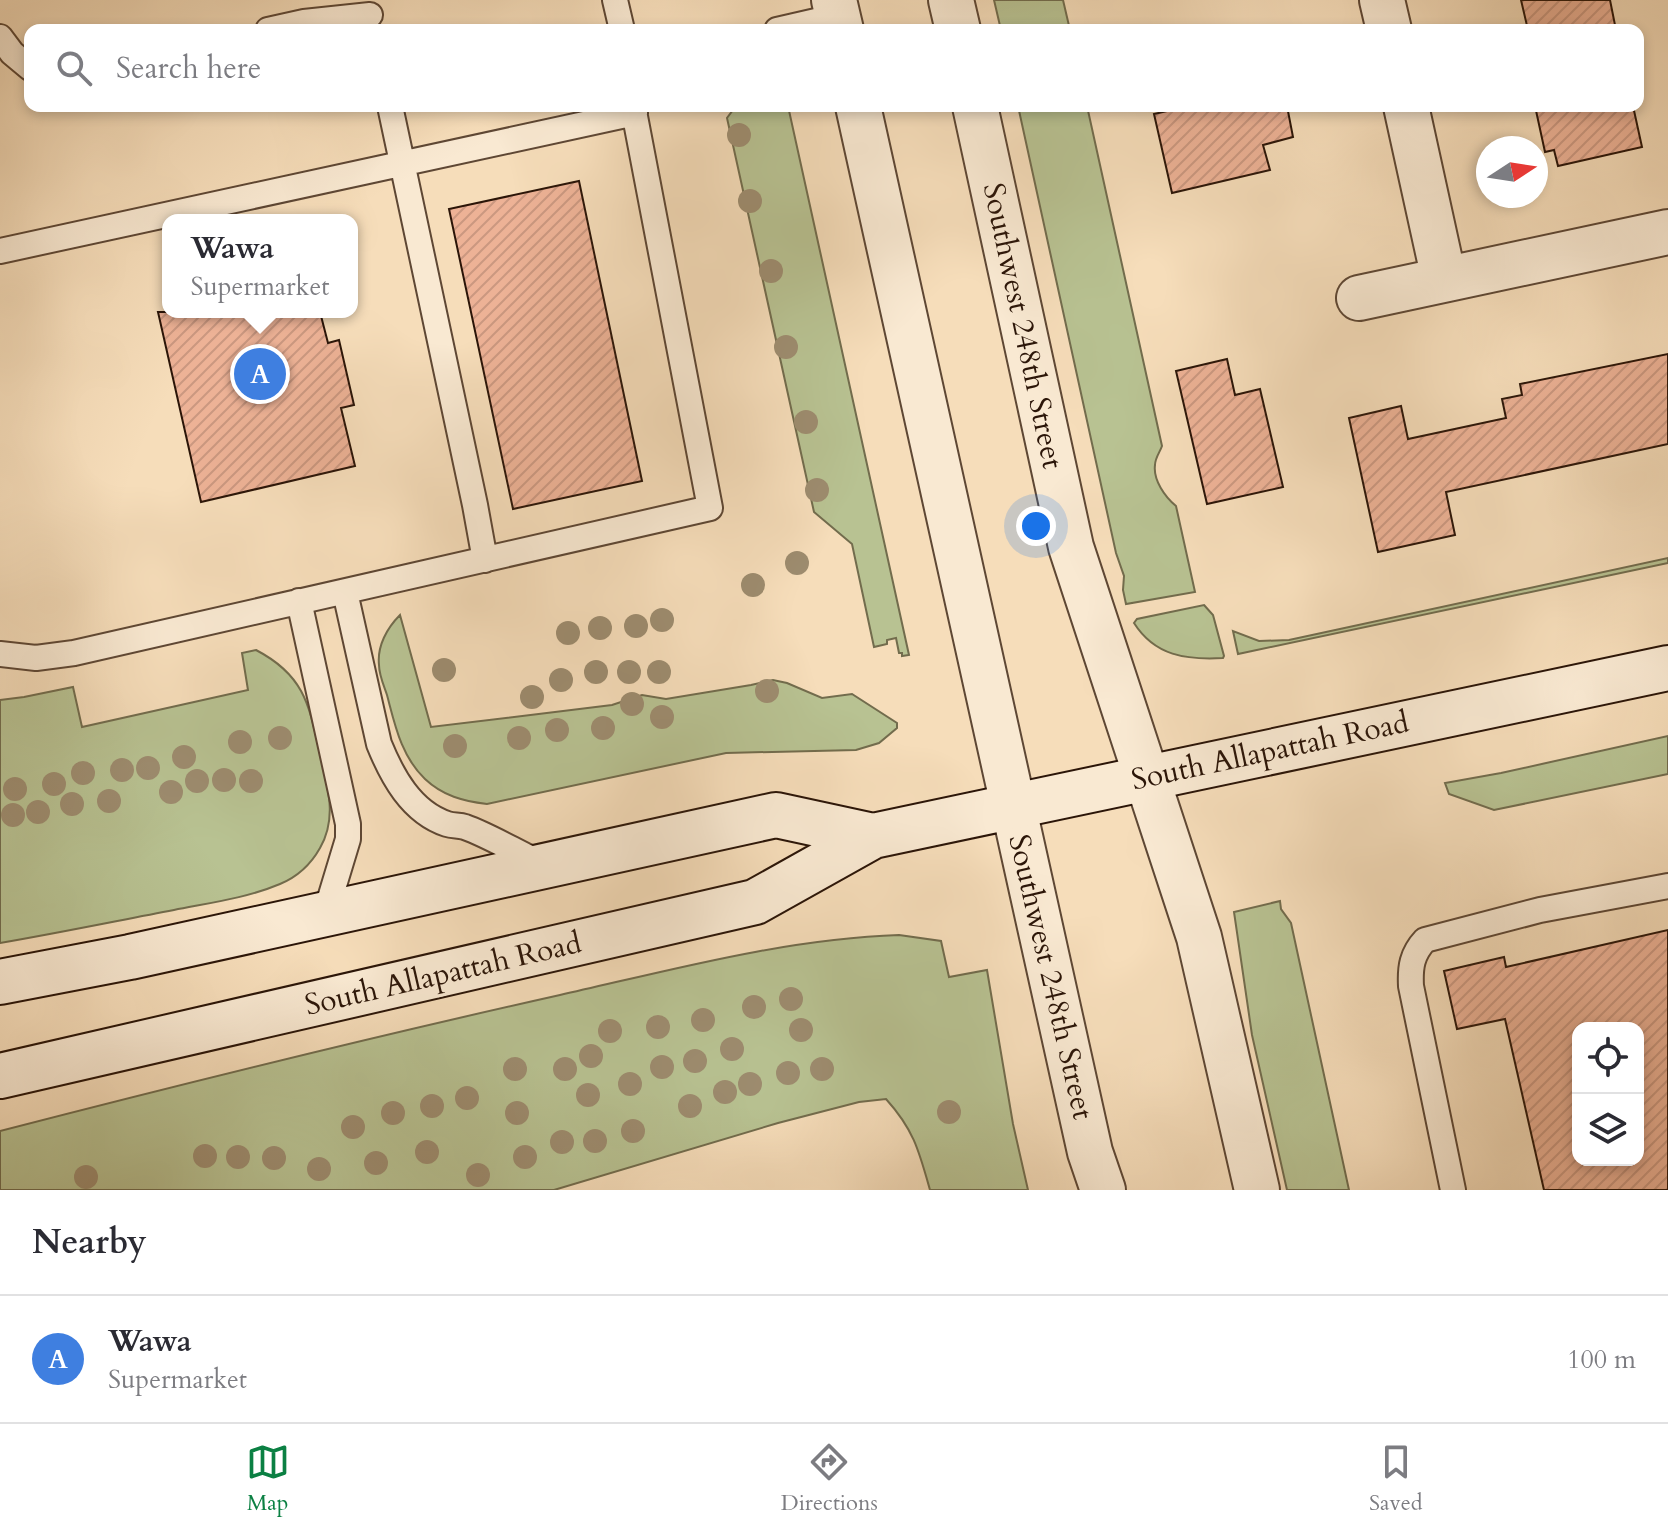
<!DOCTYPE html>
<style>
:root{--surface:#fff;--page:#f2f2f3;--text:#2b2b33;--muted:#7c7c81;--line:#e1e1e2;--accent:#0b8043}
body{margin:0;font-family:Cardo,serif;background:var(--page);color:var(--text)}
.controls{position:absolute;right:24px;bottom:24px;display:grid;overflow:hidden;border-radius:16px;box-shadow:0 4px 12px #0003}
.controls button{width:72px;height:72px;display:grid;place-items:center;padding:0;border:0;border-bottom:2px solid var(--line);background:var(--surface);color:var(--text);font:40px sans-serif}
.compass{position:absolute;left:1476px;top:136px;width:72px;height:72px;border-radius:50%;background:var(--surface);box-shadow:0 4px 12px #0003;rotate:78deg}
.you{position:absolute;left:1036px;top:526px;width:28px;height:28px;margin:-20px;border:6px solid #fff;border-radius:50%;background:#1a73e8;box-shadow:0 0 0 12px #1a73e833}
.badge{display:grid;place-items:center;width:52px;height:52px;border-radius:50%;background:var(--accent);color:#fff;font-size:26px;font-weight:700}
.pin{position:absolute;translate:-50% -50%;border:4px solid #fff;box-shadow:0 2px 8px #0006}
.popup{position:absolute;left:162px;top:214px;width:196px;height:104px;box-sizing:border-box;display:grid;place-content:center;border-radius:16px;background:var(--surface);filter:drop-shadow(0 2px 6px #0005);font-size:26px;white-space:nowrap;color:var(--muted)}
.popup b{font-size:30px;color:var(--text)}
.popup::after{content:'';position:absolute;left:50%;top:100%;margin-left:-16px;border:16px solid transparent;border-top-color:var(--surface)}
.list{margin:0;padding:0;list-style:none}
h2{display:flex;justify-content:space-between;align-items:center;height:104px;margin:0;padding:0 32px;font-size:34px}
h2 small{font-size:26px;font-weight:400;color:var(--muted)}
.list li{display:grid;grid-template-columns:52px 1fr auto;gap:24px;align-items:center;box-sizing:border-box;height:128px;padding:0 32px;border-top:2px solid var(--line)}
.list b{display:block;font-size:30px;white-space:nowrap}
.list p{margin:0;font-size:26px;white-space:nowrap;color:var(--muted)}
.list em{font-size:26px;font-style:normal;color:var(--muted)}
.icon{flex:none;width:44px;height:44px;fill:none;stroke:currentColor;stroke-width:2;stroke-linecap:round;stroke-linejoin:round}
.map{position:relative;flex:none;width:1668px;height:1190px;overflow:hidden}
.search{position:absolute;background:var(--surface);box-shadow:0 4px 12px #0003;left:24px;right:24px;top:24px;height:88px;display:flex;align-items:center;gap:20px;box-sizing:border-box;padding:0 28px;border-radius:16px;color:var(--muted);font-size:30px}
.sheet{height:232px;background:var(--surface)}
nav{display:flex;justify-content:space-around;align-items:center;box-sizing:border-box;height:112px;border-top:2px solid var(--line);background:var(--surface);font-size:22px;color:var(--muted)}
nav a{display:grid;justify-items:center;gap:4px}
nav .on{color:var(--accent)}
.map>svg:first-child{display:block}
.green{fill:#b8c292;stroke:#726c4d;stroke-width:2}
.building{fill:url(#building-hatch);stroke:#2b1508;stroke-width:2;fill-rule:evenodd}
.lines{fill:none;stroke-linecap:round;stroke-linejoin:round}
.service-casing{stroke:#5e4734;stroke-width:28}
.minor-casing{stroke:#5e4734;stroke-width:48}
.tertiary-casing{stroke:#5e4734;stroke-width:48}
.secondary-casing{stroke:#2b1508;stroke-width:48}
.service{stroke:#f9e9d2;stroke-width:24}
.minor{stroke:#f9e9d2;stroke-width:44}
.tertiary{stroke:#f9e9d2;stroke-width:44}
.secondary{stroke:#f9e9d2;stroke-width:44}
.tree{fill:#9d8c6f}
.labels{text-anchor:middle;dominant-baseline:central;stroke-width:6;stroke-linejoin:round;paint-order:stroke}
.street-label{font-size:30px;fill:#2b1508;stroke:#f9e9d2}
</style>
<div class="map">
<svg width="1668" height="1190" viewBox="0 0 1668 1190">
<defs>
<pattern id="building-hatch" width="6" height="6" patternUnits="userSpaceOnUse" patternTransform="scale(2)"><rect width="6" height="6" fill="#edb296"/><path d="M-1 1l2-2M0 6l6-6M5 7l2-2" fill="none" stroke="#cb9880"/></pattern>
</defs>
<rect width="100%" height="100%" fill="#f6ddba"/>
<filter id="stains"><feTurbulence type="fractalNoise" baseFrequency=".0025" numOctaves="4"/><feColorMatrix values="0 0 0 0 .2 0 0 0 0 .09 0 0 0 0 .02 0 0 0 .5 -.17"/></filter>
<radialGradient id="worn" r=".72"><stop offset=".6" stop-color="#630" stop-opacity="0"/><stop offset="1" stop-color="#630" stop-opacity=".3"/></radialGradient>
<!-- green -->
<path class="green" d="M994 0H1063L1070 30H1001Z
M736 106H788L909 655 902 656V653H899L896 638 887 640V644L874 647 852 544 814 512 727 118Z
M1018 106H1087L1162 446C1160 452 1155 458 1155 465 1153 480 1165 497 1176 506L1195 592 1126 604 1123 590 1124 576 1116 553Z
M1668 558V563L1238 654 1233 631 1259 641 1289 640Z
M1204 605 1213 615 1224 656 1223 658C1186 660 1155 656 1134 623L1137 619Z
M400 615 431 727 612 705 642 695 666 699 751 685 773 680 787 683 822 698 852 694 897 723V728L879 743 856 750 726 753 487 804C463 801 443 796 425 779 401 756 395 725 387 695 384 686 379 675 379 665 377 646 387 628 400 615Z
M256 650C304 675 309 704 320 754 327 785 338 817 320 848 311 864 297 877 280 884 247 898 209 903 174 910 116 921 58 933 0 943V700L24 697 73 687 82 727 248 690 242 653Z
M1668 736V774L1494 810 1449 794 1445 783 1501 773Z
M1280 901 1281 909 1291 923 1349 1190H1287L1252 1035 1234 912Z
M899 935 941 941 949 977 987 970 1013 1124 1028 1190H930C919 1151 914 1130 886 1099L859 1102 778 1123 554 1190H0V1131C186 1083 372 1037 560 995 671 970 784 939 899 935Z"/>
<!-- building -->
<path class="building" d="M1521 0H1610L1616 30H1528Z
M1189 106H1287L1293 137 1263 145 1270 170 1172 193 1154 114Z
M1535 106H1633L1642 147 1558 166 1554 150 1545 152Z
M579 181 642 481 513 509 449 209Z
M158 312H320L328 343 339 340 354 405 341 408 355 466 201 502Z
M1668 354V444L1446 492 1455 535 1378 552 1349 418 1401 406 1408 439 1506 418 1502 399 1522 395 1520 384Z
M1227 359 1235 395 1260 389 1283 487 1207 504 1176 371Z
M1668 930V1190H1544L1505 1019 1457 1029 1444 971 1504 957 1506 967ZM1578 1028H1638V1160H1578Z"/>
<g class="lines">
<!-- service casing -->
<g class="service-casing">
<path id="service" d="M615 0 622 30
M268 30 304 22 370 15
M777 30 838 16
M0 37 12 53 30 68
M390 106 475 505 485 560
M0 251 635 113
M345 592 379 744C392 776 411 812 447 824 453 826 459 825 465 827 490 836 516 852 540 863
M299 601 348 824V839L325 915
M0 654 36 658 74 653 710 508 633 106
M1453 1190 1411 986C1410 967 1412 954 1425 940L1540 910 1668 886"/>
</g>
<!-- minor casing -->
<g class="minor-casing">
<path id="minor" d="M1382 0 1389 30
M1406 106 1444 279
M1359 298 1668 232"/>
</g>
<!-- tertiary casing -->
<g class="tertiary-casing">
<path id="tertiary" d="M834 0 841 30
M951 0 958 30
M858 106 1090 1152 1103 1190
M975 106 1071 547 1199 937 1257 1190"/>
</g>
<!-- secondary casing -->
<g class="secondary-casing">
<path id="secondary" d="M0 982 130 957 776 815 873 836
M0 1076 755 902 873 836 1668 668"/>
</g>
<!-- service -->
<use href="#service" class="service"/>
<!-- minor -->
<use href="#minor" class="minor"/>
<!-- tertiary -->
<use href="#tertiary" class="tertiary"/>
<!-- secondary -->
<use href="#secondary" class="secondary"/>
</g>
<!-- trees -->
<g class="tree">
<circle cx="739" cy="135" r="12"/>
<circle cx="750" cy="201" r="12"/>
<circle cx="771" cy="271" r="12"/>
<circle cx="786" cy="347" r="12"/>
<circle cx="806" cy="422" r="12"/>
<circle cx="817" cy="490" r="12"/>
<circle cx="797" cy="563" r="12"/>
<circle cx="753" cy="585" r="12"/>
<circle cx="662" cy="620" r="12"/>
<circle cx="636" cy="626" r="12"/>
<circle cx="600" cy="628" r="12"/>
<circle cx="568" cy="633" r="12"/>
<circle cx="444" cy="670" r="12"/>
<circle cx="596" cy="672" r="12"/>
<circle cx="629" cy="672" r="12"/>
<circle cx="659" cy="672" r="12"/>
<circle cx="561" cy="680" r="12"/>
<circle cx="767" cy="691" r="12"/>
<circle cx="532" cy="697" r="12"/>
<circle cx="632" cy="704" r="12"/>
<circle cx="662" cy="717" r="12"/>
<circle cx="603" cy="728" r="12"/>
<circle cx="557" cy="730" r="12"/>
<circle cx="280" cy="738" r="12"/>
<circle cx="519" cy="738" r="12"/>
<circle cx="240" cy="742" r="12"/>
<circle cx="455" cy="746" r="12"/>
<circle cx="184" cy="757" r="12"/>
<circle cx="148" cy="768" r="12"/>
<circle cx="122" cy="770" r="12"/>
<circle cx="83" cy="773" r="12"/>
<circle cx="224" cy="780" r="12"/>
<circle cx="197" cy="781" r="12"/>
<circle cx="251" cy="781" r="12"/>
<circle cx="54" cy="784" r="12"/>
<circle cx="15" cy="789" r="12"/>
<circle cx="171" cy="792" r="12"/>
<circle cx="109" cy="801" r="12"/>
<circle cx="72" cy="804" r="12"/>
<circle cx="38" cy="812" r="12"/>
<circle cx="13" cy="815" r="12"/>
<circle cx="791" cy="999" r="12"/>
<circle cx="754" cy="1007" r="12"/>
<circle cx="703" cy="1020" r="12"/>
<circle cx="658" cy="1027" r="12"/>
<circle cx="801" cy="1030" r="12"/>
<circle cx="610" cy="1031" r="12"/>
<circle cx="732" cy="1049" r="12"/>
<circle cx="591" cy="1056" r="12"/>
<circle cx="695" cy="1061" r="12"/>
<circle cx="662" cy="1067" r="12"/>
<circle cx="515" cy="1069" r="12"/>
<circle cx="565" cy="1069" r="12"/>
<circle cx="822" cy="1069" r="12"/>
<circle cx="788" cy="1073" r="12"/>
<circle cx="630" cy="1084" r="12"/>
<circle cx="750" cy="1084" r="12"/>
<circle cx="725" cy="1092" r="12"/>
<circle cx="588" cy="1095" r="12"/>
<circle cx="467" cy="1098" r="12"/>
<circle cx="432" cy="1106" r="12"/>
<circle cx="690" cy="1106" r="12"/>
<circle cx="949" cy="1112" r="12"/>
<circle cx="393" cy="1113" r="12"/>
<circle cx="517" cy="1113" r="12"/>
<circle cx="353" cy="1127" r="12"/>
<circle cx="633" cy="1131" r="12"/>
<circle cx="595" cy="1141" r="12"/>
<circle cx="562" cy="1142" r="12"/>
<circle cx="427" cy="1152" r="12"/>
<circle cx="205" cy="1156" r="12"/>
<circle cx="238" cy="1157" r="12"/>
<circle cx="525" cy="1157" r="12"/>
<circle cx="274" cy="1158" r="12"/>
<circle cx="376" cy="1163" r="12"/>
<circle cx="319" cy="1169" r="12"/>
<circle cx="478" cy="1175" r="12"/>
<circle cx="86" cy="1177" r="12"/>
</g>
<g class="labels">
<!-- street labels -->
<g class="street-label">
<text transform="translate(1023 326) rotate(78)">Southwest 248th Street</text>
<text transform="translate(1270 751) rotate(-12)">South Allapattah Road</text>
<text transform="translate(443 974) rotate(-13)">South Allapattah Road</text>
<text transform="translate(1051 977) rotate(77)">Southwest 248th Street</text>
</g>
</g>
<rect width="100%" height="100%" filter="url(#stains)"/>
<rect width="100%" height="100%" fill="url(#worn)"/>
</svg>
<div class="controls">
<button><svg class="icon" aria-label="locate" viewBox="0 0 24 24"><circle cx="12" cy="12" r="6"/><path d="M12 2v4M12 18v4M2 12h4M18 12h4"/></svg></button>
<button><svg class="icon" aria-label="layers" viewBox="0 0 24 24"><path d="M12 4l9 5-9 5-9-5zM3 14l9 5 9-5"/></svg></button>
</div>
<svg class="compass" viewBox="-18 -18 36 36"><path d="M0-13l5 13h-10z" fill="#e53935"/><path d="M0 13l5-13h-10z" fill="#7c7c81"/></svg>
<div class="you"></div>
<div class="pin badge" style="left:260px;top:374px;background:#3f7fe0">A</div>
<div class="popup"><b>Wawa</b>Supermarket</div>
<div class="search"><svg class="icon" aria-label="search" viewBox="0 0 24 24"><circle cx="10" cy="10" r="6"/><path d="M15 15l6 6"/></svg>Search here</div>
</div>
<section class="sheet">
<h2>Nearby<small></small></h2>
<ul class="list">
<li><span class="badge" style="background:#3f7fe0">A</span><div><b>Wawa</b><p>Supermarket</p></div><em>100 m</em></li>
</ul>
</section>
<nav>
<a class="on"><svg class="icon" aria-label="map" viewBox="0 0 24 24"><path d="M3 6l6-2 6 2 6-2v14l-6 2-6-2-6 2zM9 4v14M15 6v14"/></svg>Map</a>
<a><svg class="icon" aria-label="directions" viewBox="0 0 24 24"><path d="M12 3l9 9-9 9-9-9zM9 14v-3h6M13 9l2 2-2 2"/></svg>Directions</a>
<a><svg class="icon" aria-label="saved" viewBox="0 0 24 24"><path d="M7 4h10v16l-5-4-5 4z"/></svg>Saved</a>
</nav>
